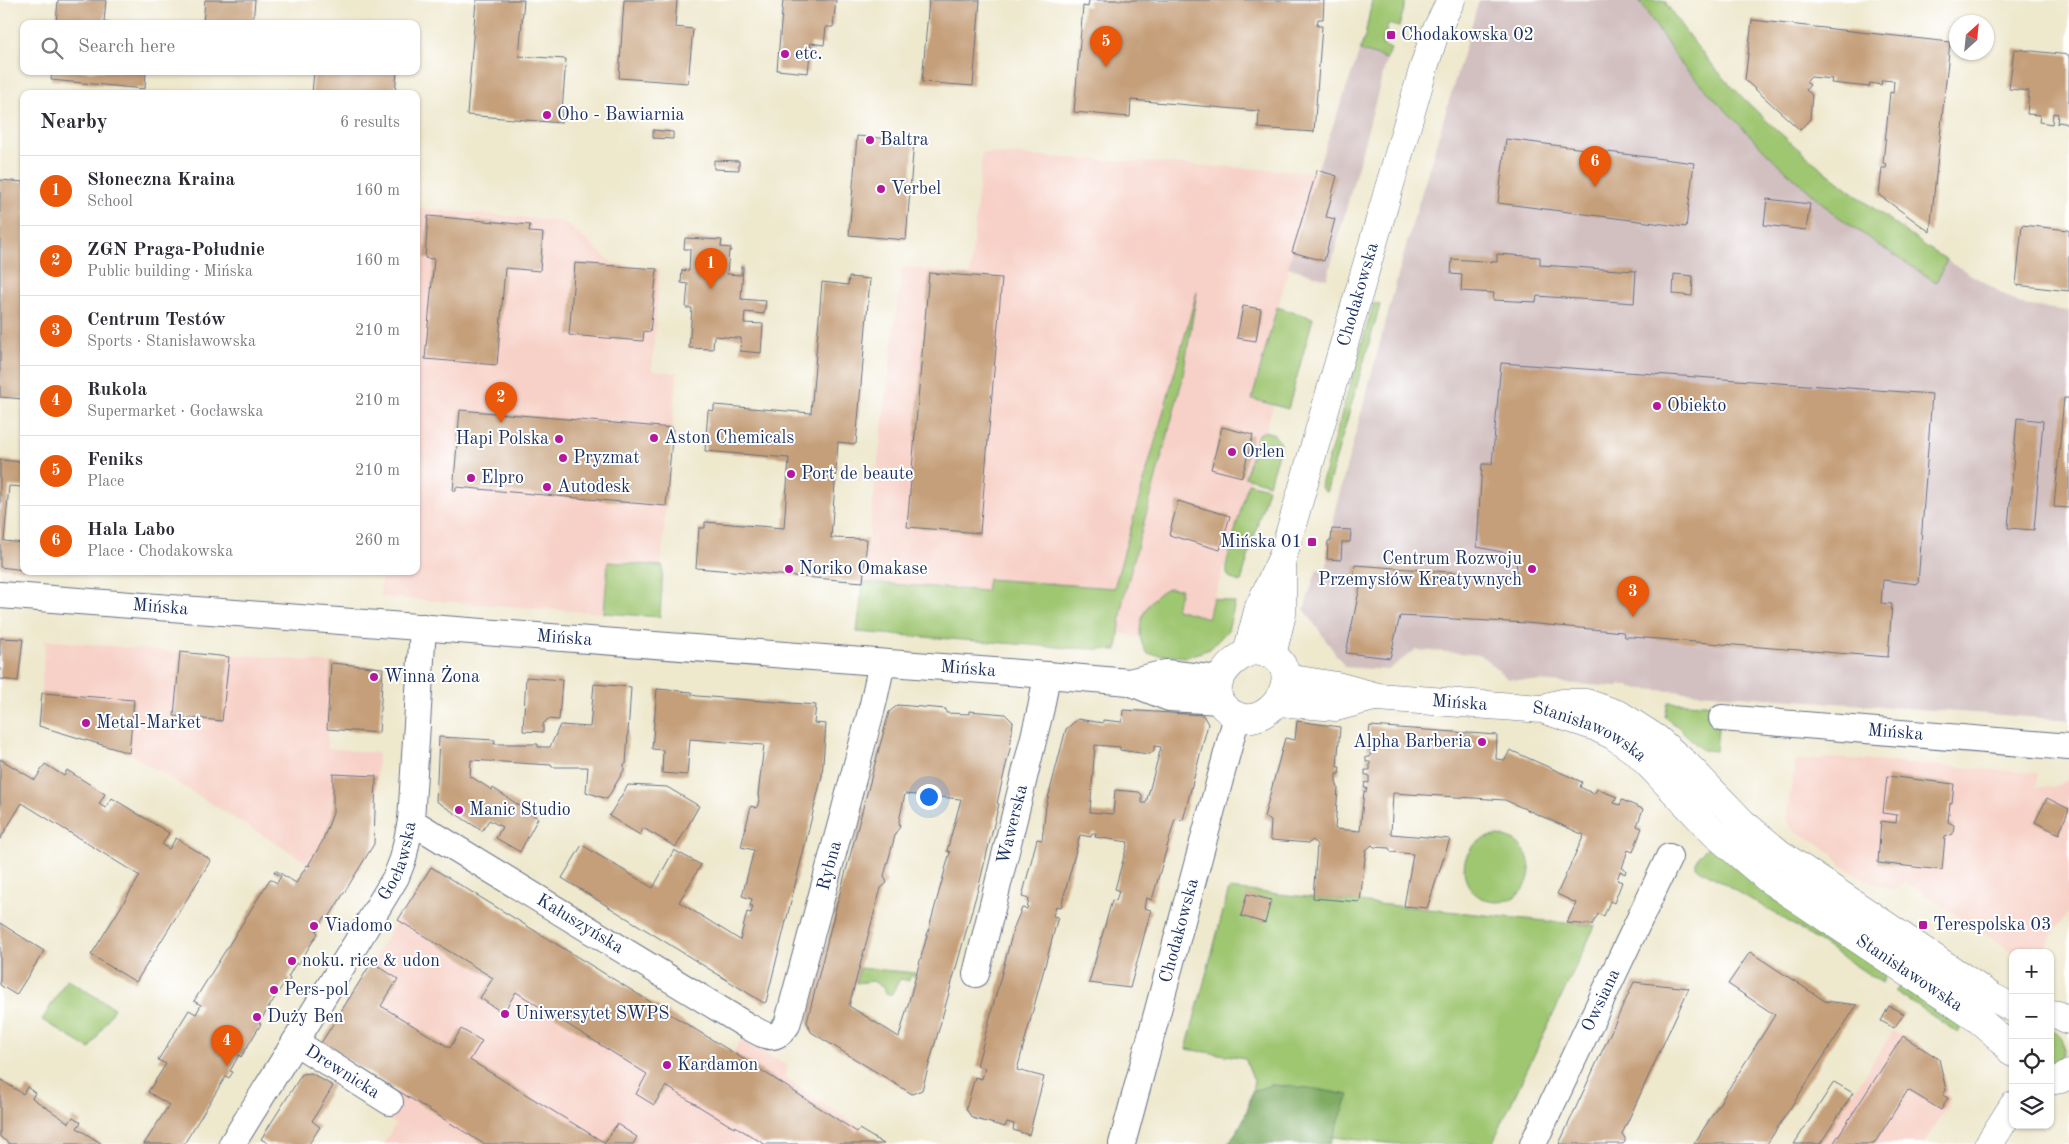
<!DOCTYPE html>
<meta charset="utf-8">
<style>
:root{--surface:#fff;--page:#f7f7f7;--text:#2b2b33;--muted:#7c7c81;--line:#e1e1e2;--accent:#ea580c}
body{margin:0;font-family:"Old Standard TT",serif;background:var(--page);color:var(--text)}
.controls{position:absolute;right:15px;bottom:15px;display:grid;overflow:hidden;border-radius:10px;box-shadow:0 1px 4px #0004}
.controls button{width:45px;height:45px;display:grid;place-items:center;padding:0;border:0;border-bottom:1px solid var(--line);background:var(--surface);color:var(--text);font:25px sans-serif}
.compass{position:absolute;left:1949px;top:15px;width:45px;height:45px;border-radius:50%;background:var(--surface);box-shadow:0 1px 4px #0004;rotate:27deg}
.you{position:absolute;left:928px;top:796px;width:18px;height:18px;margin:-12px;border:4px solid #fff;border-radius:50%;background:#1a73e8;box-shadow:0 0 0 8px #1a73e833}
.badge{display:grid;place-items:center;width:32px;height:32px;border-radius:50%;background:var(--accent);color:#fff;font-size:16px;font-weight:700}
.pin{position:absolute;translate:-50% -41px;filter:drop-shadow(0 1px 2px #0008)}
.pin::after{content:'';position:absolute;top:26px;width:18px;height:15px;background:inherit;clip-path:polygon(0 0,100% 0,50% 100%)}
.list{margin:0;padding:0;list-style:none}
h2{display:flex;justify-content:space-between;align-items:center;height:65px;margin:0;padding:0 20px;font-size:21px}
h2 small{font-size:16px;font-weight:400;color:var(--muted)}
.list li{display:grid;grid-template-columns:32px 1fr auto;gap:15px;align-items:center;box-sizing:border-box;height:70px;padding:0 20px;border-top:1px solid var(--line)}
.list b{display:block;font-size:19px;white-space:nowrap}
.list p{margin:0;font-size:16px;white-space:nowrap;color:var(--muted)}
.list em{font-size:16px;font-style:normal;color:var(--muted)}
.icon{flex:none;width:28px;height:28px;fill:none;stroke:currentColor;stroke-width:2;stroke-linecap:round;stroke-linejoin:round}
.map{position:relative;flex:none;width:2069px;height:1144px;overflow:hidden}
.search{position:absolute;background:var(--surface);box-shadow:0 1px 4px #0004;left:20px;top:20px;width:400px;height:55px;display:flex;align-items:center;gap:12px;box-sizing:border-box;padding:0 18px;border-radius:10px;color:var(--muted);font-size:19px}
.panel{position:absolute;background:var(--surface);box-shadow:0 1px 4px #0004;left:20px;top:90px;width:400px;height:485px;border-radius:10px}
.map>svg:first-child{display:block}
.built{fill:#f7d1c7}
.industrial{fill:#d2bfc0}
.green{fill:#9fc671;stroke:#5d7a68}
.forest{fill:#7fab63;stroke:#4d6d60}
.building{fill:#c59f79;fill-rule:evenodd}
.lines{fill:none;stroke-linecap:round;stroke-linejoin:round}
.street-casing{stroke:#657085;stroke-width:28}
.secondary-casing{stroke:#657085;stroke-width:29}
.street{stroke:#fff;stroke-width:26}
.secondary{stroke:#fff;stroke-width:28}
.poi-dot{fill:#b5179e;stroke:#fff;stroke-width:2}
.labels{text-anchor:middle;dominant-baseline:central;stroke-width:4;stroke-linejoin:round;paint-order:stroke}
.poi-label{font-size:18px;fill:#1b2f5e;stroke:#fff;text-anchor:start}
.street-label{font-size:18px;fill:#1b2f5e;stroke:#fff}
</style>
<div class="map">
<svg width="2069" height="1144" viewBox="0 0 2069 1144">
<rect width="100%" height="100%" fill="#fff"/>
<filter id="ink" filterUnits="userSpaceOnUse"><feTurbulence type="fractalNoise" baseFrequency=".02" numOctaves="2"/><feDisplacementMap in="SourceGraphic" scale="10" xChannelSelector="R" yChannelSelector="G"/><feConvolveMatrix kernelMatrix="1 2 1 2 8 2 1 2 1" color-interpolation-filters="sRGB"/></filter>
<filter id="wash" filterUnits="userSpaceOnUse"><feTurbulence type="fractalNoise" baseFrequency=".0096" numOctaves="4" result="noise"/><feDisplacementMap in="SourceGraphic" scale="20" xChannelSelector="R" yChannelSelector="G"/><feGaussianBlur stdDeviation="1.12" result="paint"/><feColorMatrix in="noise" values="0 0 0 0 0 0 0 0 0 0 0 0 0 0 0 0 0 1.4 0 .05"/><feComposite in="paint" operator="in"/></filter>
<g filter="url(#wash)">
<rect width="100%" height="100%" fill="#eee8cd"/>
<!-- built -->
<path class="built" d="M982 153 1316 172 1252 399 1273 406 1208 619 1176 609 1181 589 1140 631 1141 638 1118 633 1123 601 863 582 902 267 970 275Z
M416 208 530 218 566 223 614 264 660 269 652 370 677 373 661 566 608 562 604 613 380 597 382 571H416Z
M67 571H157V580L67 573Z
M45 640 229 657 231 654 331 663 327 748 378 753 374 844 347 887 129 753 39 726Z
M1836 758 2038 773 2035 787H2053L2069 780V910L2041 953H2014L1905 881 1895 891 1856 875 1840 864 1831 853 1814 841 1793 830 1786 819 1796 760Z
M431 867 733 1053 741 1039 788 1066 785 1078 884 1144H383L396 1124 383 1116 398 1090 321 1043Z
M1893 1031 1938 1057 1950 1103 1923 1144H1820Z"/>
<!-- industrial -->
<path class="industrial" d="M1479 0H1639L1680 63 1767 153 1802 185 1821 167 1846 188 1928 249 2022 305 2069 311V720L1630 688V685H1625L1619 684 1618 687 1508 679 1481 655 1447 652 1415 650 1388 670 1345 667 1304 609 1317 569 1327 571 1328 541H1331L1334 513 1409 235Z
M1360 50 1387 59 1327 279 1288 267 1317 170Z"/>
<!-- green -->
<path class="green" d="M1372 0H1406L1399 27 1388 24 1382 45 1391 49 1387 59 1360 50 1365 36Z
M1639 0H1664C1715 82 1798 153 1876 210 1899 227 1922 245 1947 260L1936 282 1877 244 1832 212 1767 153 1680 63Z
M1197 292 1182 381 1123 600 1117 650 1070 648 857 632 863 582 986 591 988 579 1114 588Z
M1375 303 1380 305 1326 493 1322 489 1321 485 1373 305Z
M1277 307 1313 318 1288 409 1252 399Z
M1266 431 1274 435 1281 443 1269 484 1245 477 1258 434Z
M1248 483 1268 488 1241 582 1231 579 1227 574V561Z
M608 562 663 566 660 617 604 613Z
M1168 588 1181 589 1176 609 1208 618 1213 598 1235 603 1228 630 1210 649 1187 657 1148 654C1130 633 1145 598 1168 588Z
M1668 702 1720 705 1716 751 1702 750 1677 726 1665 717Z
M1464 869a33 33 0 1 1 66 0a33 33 0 1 1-66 0Z
M1711 845 1884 970 1885 976 1882 983 1786 920 1696 867C1695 856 1703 851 1711 845Z
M1229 889 1595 926 1492 1144H1395L1333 1137 1348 1095 1309 1088 1272 1085 1252 1091 1254 1081 1245 1058 1186 1049Z
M860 968 916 973 915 977 910 976 909 981 900 979 891 995 884 992 885 989 873 981 856 983Z
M67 979 114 1008 90 1049 42 1020Z
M1906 983 1964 1022 1958 1033 1895 991 1899 986Z
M2050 1030C2069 1036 2069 1061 2050 1064Z"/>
<!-- forest -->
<path class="forest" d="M1272 1085 1309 1088 1349 1095 1330 1144H1227C1241 1128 1248 1112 1252 1091Z"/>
<g id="blocks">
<!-- building -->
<path class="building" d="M58 0H106L104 22 114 24H56Z
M205 0H255L253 24H203Z
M476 0H524L519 56 566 59 561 123 467 115Z
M624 0H677L675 27 693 29 688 83 619 78Z
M783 0H836L833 27H826L824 45 811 43 808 73 777 70Z
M929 0H980L973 86 922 82Z
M1089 0H1324L1323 19H1318L1317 26H1322L1314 132 1258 128 1259 111 1131 100 1130 117 1074 112 1083 6 1088 7Z
M1752 20 1950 42 1930 232 1879 195 1882 168H1886L1887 164 1883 163 1890 92 1893 93 1894 81 1882 80 1881 85 1870 83 1869 87 1831 83 1832 79 1811 77 1806 82 1810 85 1806 90 1812 95 1810 119 1800 130 1745 80Z
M2014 49 2069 55V124L2059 122 2057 124 2058 114 2053 113 2052 124 2039 122 2040 115 2027 114 2029 91 2009 89Z
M52 71H146L145 89 51 80Z
M314 71H397L395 94H312Z
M653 130 673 132V139L653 138Z
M857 136 914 141 906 240 849 235Z
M1506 139 1694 163 1686 227 1498 203Z
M714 160 739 161V170L714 169Z
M1317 170 1337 176 1326 217 1335 219 1324 261 1292 252Z
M0 180 24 182V399L0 397Z
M1767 199 1810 204 1806 230 1764 225Z
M428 216 530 225 529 232 543 233 540 271 505 268 497 365 425 359 434 259 425 258Z
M2022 225 2069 230V291L2016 285Z
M685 238 722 240 721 247 731 248V251H729L727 274 741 275V266L743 267 741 299 766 301 764 314 745 312 744 323 763 324 761 353 740 351 741 338H736L714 336 713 349 689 348 692 308H686L688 284 681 283 682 270 689 271 690 249H684Z
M1497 254 1540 257V265L1636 271 1634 303 1537 296 1536 302 1493 300 1494 293 1461 291 1462 275 1451 274 1452 259 1497 262Z
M575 263 657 269 650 332 644 331 643 341 569 335Z
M929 273 1002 278 980 533 907 527Z
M1674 274 1693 276 1692 296 1673 294Z
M849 277 870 279 856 444 838 442 831 538 867 539 863 582 696 568 699 528H705V522L784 528 789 458 705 451 708 410 714 411V405L811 413 822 282 848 285Z
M1243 306 1261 309 1256 341 1237 338Z
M1501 363 1932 394 1918 584 1883 580 1881 603 1892 604 1888 657 1632 637H1625L1623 632 1526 623 1400 616 1390 658 1346 653 1361 582H1353L1355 565 1516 577 1517 555 1477 547 1482 464H1492Z
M2064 398H2069V508L2054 507Z
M460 410 673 428 666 506 456 487V491H453Z
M2017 418 2043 421 2034 530 2008 528Z
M1222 427 1253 435 1242 477 1211 469Z
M0 460 24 462V487L9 486 4 541 24 543V570L0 567Z
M1178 501 1230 516 1220 550 1169 535Z
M1332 529 1351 530 1350 542H1342L1341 560 1327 559 1328 541H1331Z
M0 638 23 639 18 681 0 679Z
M180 652 229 657 222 721 174 716Z
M331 663 383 668 379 733 327 729Z
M526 677 562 680 559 720 548 719 543 724V732L523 731Z
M594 684 631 687 626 764H624V770L607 799 586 792 588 767H552L551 765 471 760 470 776 492 790 493 788 538 818 520 852 496 838 502 827 489 820 482 831 436 801 439 737 495 740 494 744H538V747H550L560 725 590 727Z
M657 689 692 692V695L697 696 816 705 814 723 826 724 822 776 766 1002 764 1003 562 878 582 845 653 888 674 850 701 865 679 902 740 940 747 912 751 913 753 906H750L752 899 742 896 754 850 741 847 751 806 757 808 759 800 758 795 764 745 690 739 687 775 662 773 663 750 652 749Z
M42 693 134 700 129 753 39 726Z
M898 705 946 709V713L969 714V711L1005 714 1013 722 1010 749 997 803 999 804 979 885 922 1090 912 1094 811 1032 807 1022 834 915 889 712ZM905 794 961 799 947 851 950 852 899 1037 849 1006 881 888 887 883 884 876 896 832 900 827 899 821Z
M1123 710 1203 715 1208 724 1183 820 1175 819 1152 900 1146 898 1144 908 1151 910 1130 988 1089 983 1112 900 1116 901 1119 891 1115 889 1128 842 1095 837 1096 833H1092L1091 837 1080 835 1061 907 1056 906 1053 916 1058 917 1017 1070 1044 1077 1029 1135 1013 1130 1014 1124 1007 1122 1005 1127 972 1118 966 1109 975 1077 982 1079 985 1068 977 1066 1014 927 1022 908 1027 909 1029 899 1022 897 1037 839 1042 840 1046 806 1066 729 1078 719 1103 723V720L1122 722ZM1095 745 1120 747V750L1148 754 1153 752 1155 746 1161 747 1146 803H1142V795L1139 792 1115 790 1113 814 1090 812Z
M1297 721 1340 727 1337 767H1340L1339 774H1336V782L1338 788 1335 829 1360 831 1364 791 1366 792 1367 788H1364L1365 782 1369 783V775H1365V770H1370V762H1366V757H1370L1371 750 1367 749 1370 726 1497 735 1496 759 1505 760 1510 750 1582 782 1580 787 1594 794 1597 789 1617 797 1614 803 1620 805 1622 800 1643 809 1637 826 1642 828 1633 852 1628 850 1622 868 1626 870 1625 874 1620 871 1617 880 1622 882 1614 903 1610 901 1604 916 1598 914 1592 925 1567 923 1576 903 1557 894 1584 835 1505 800 1393 793 1391 834 1450 839 1427 908 1404 906 1413 854 1391 852 1389 848 1374 847 1372 845 1366 850 1360 902 1313 898 1317 845 1313 840 1309 843 1271 840 1270 838 1271 821 1264 817 1285 738 1295 740Z
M0 759 35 780 45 764 64 776 67 770 105 794 99 804 102 806 106 808 112 798 169 833 162 845 169 849 176 838 211 860 136 982 91 955 140 876 22 803 0 839Z
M333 774 376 776 374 844 328 919 325 917 316 931 318 933 298 965 296 963 288 977 290 979 287 984 284 983 259 1023 261 1024 241 1057 239 1055 230 1071 233 1072 229 1078 226 1076 184 1144H144L169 1105 148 1092 166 1064 158 1060 189 1010 196 1014 201 1005 194 1001 270 879 277 883 281 876 274 872 275 870 296 883 307 865 310 866 309 864 322 842 333 813Z
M1887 776 1954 784 1952 803H1950L1948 822 1954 825 1953 834 1945 837 1942 870 1878 863 1881 821 1896 823 1897 815 1883 813Z
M628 785 667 787 699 806 676 847 643 828 640 835 609 816Z
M2047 798 2069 809 2059 834 2035 822Z
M431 867 750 1063 857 1132 859 1129 884 1144H764L735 1126 734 1128 666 1086 654 1105 636 1094 647 1074 516 992 503 1013 480 998 493 978 398 920Z
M1247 894 1271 900 1265 923 1241 916Z
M0 923 44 951 16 995 0 985Z
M1750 952 1825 1001 1857 1005 1767 1144H1694L1775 1015 1728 984Z
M372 962 398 979 381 1006 450 1048 461 1029 482 1041 470 1060 605 1143 617 1124 637 1137 633 1144H484L321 1043Z
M1634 982 1689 988 1622 1134 1625 1138V1142L1623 1144H1559Z
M1889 1006 1904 1014 1894 1028 1881 1021Z
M1903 1036 1939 1059 1946 1090 1943 1095 1948 1098 1941 1110 1908 1090 1874 1144H1833Z
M311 1073 333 1086 312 1121 320 1127 309 1144H269L261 1139 302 1074Z
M0 1079 23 1094 27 1087 35 1093 32 1098 69 1123 73 1117 81 1122 77 1128 102 1144H10L0 1137Z
M1834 1082 1853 1093 1820 1144H1794Z"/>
</g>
</g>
<g filter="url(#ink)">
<use href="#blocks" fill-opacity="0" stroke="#657085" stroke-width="1"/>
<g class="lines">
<!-- street casing -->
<g class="street-casing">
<g id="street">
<path id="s1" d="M0 595 1047 675 1129 682 1169 698 1220 701"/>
<path d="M1129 682 1166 673 1219 679"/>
<path id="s2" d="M1722 718 2069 747"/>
<path id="s3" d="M411 821 749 1027C766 1036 774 1043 787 1025L873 704 882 663"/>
<path id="s4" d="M976 974 1041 708 1047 675"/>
<path id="s5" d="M295 1042 390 1102"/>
<path id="s6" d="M232 1144 357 942 396 877 403 859 411 821 423 627"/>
<path id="s7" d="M1122 1144 1237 716"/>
<path id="s8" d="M1533 1144 1669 857"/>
</g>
</g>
<!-- secondary casing -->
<g class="secondary-casing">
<g id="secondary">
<path d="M1252 651C1317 654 1274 735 1235 715 1200 697 1224 661 1252 651Z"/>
<path id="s9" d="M1247 653 1259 607 1283 556 1423 70 1435 33 1451 0"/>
<path d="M1272 655 1282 614V566"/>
<path id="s10" d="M1286 678 1337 686 1378 697 1542 709 1596 727 1614 736 1638 753 1714 833 1768 879 1978 1019 1999 1037 2013 1053"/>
<path d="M1278 702 1336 707 1374 697"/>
<path d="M1550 706 1562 703H1586L1620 715 1657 739 1686 764 1743 823 1779 853 1992 997 2013 1008"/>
<path d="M2050 1014 2058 1015 2069 1020"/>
<path d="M2050 1081 2061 1079 2069 1074"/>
<path d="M1989 1144 2013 1106"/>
</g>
</g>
<!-- street -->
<use href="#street" class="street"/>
<!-- secondary -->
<use href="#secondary" class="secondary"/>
</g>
</g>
<!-- markers -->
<g class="poi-dot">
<rect x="1386" y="30" width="10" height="10" rx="2.5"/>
<circle cx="785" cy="54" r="5"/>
<circle cx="547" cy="115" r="5"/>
<circle cx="870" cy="140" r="5"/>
<circle cx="881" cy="189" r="5"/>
<circle cx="1657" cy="406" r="5"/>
<circle cx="654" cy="438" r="5"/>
<circle cx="559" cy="439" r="5"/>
<circle cx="1232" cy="452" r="5"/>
<circle cx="563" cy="458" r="5"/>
<circle cx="791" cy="474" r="5"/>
<circle cx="471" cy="478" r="5"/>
<circle cx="547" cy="487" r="5"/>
<rect x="1307" y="537" width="10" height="10" rx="2.5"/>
<circle cx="789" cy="569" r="5"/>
<circle cx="1532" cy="569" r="5"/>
<circle cx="374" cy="677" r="5"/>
<circle cx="86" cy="723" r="5"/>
<circle cx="1482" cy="742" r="5"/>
<circle cx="459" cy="810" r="5"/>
<rect x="1918" y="920" width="10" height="10" rx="2.5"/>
<circle cx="314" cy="926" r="5"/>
<circle cx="292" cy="961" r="5"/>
<circle cx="274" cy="990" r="5"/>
<circle cx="505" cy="1014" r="5"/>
<circle cx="257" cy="1017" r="5"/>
<circle cx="667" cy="1065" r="5"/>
</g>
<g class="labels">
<!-- poi labels -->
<g class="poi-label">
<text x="1401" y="35">Chodakowska 02</text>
<text x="795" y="54">etc.</text>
<text x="557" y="115">Oho - Bawiarnia</text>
<text x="880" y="140">Baltra</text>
<text x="891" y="189">Verbel</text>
<text x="1667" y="406">Obiekto</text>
<text x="664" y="438">Aston Chemicals</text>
<text x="549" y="439" text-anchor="end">Hapi Polska</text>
<text x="1242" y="452">Orlen</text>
<text x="573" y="458">Pryzmat</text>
<text x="801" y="474">Port de beaute</text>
<text x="481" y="478">Elpro</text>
<text x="557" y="487">Autodesk</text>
<text x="1302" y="542" text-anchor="end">Mińska 01</text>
<text x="1522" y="559" text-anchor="end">Centrum Rozwoju<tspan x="1522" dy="21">Przemysłów Kreatywnych</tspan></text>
<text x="799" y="569">Noriko Omakase</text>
<text x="384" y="677">Winna Żona</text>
<text x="96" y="723">Metal-Market</text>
<text x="1472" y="742" text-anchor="end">Alpha Barberia</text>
<text x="469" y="810">Manic Studio</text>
<text x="1933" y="925">Terespolska 03</text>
<text x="324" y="926">Viadomo</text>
<text x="302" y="961">noku. rice &amp; udon</text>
<text x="284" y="990">Pers-pol</text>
<text x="515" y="1014">Uniwersytet SWPS</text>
<text x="267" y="1017">Duży Ben</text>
<text x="677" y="1065">Kardamon</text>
</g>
<!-- street labels -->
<g class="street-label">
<text stroke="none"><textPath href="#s9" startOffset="376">Chodakowska</textPath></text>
<text stroke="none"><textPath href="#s1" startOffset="161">Mińska</textPath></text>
<text stroke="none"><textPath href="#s1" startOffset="566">Mińska</textPath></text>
<text stroke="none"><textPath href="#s1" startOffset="971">Mińska</textPath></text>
<text stroke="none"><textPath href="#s10" startOffset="176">Mińska</textPath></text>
<text stroke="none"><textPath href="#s2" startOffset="174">Mińska</textPath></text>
<text stroke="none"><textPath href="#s10" startOffset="311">Stanisławowska</textPath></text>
<text stroke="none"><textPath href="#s4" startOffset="154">Wawerska</textPath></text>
<text stroke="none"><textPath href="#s6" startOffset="329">Gocławska</textPath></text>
<text stroke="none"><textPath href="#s3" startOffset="605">Rybna</textPath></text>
<text stroke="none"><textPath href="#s3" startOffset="198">Kałuszyńska</textPath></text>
<text stroke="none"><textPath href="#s7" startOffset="221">Chodakowska</textPath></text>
<text stroke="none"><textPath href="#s10" startOffset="716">Stanisławowska</textPath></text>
<text stroke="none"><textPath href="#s8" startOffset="159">Owsiana</textPath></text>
<text stroke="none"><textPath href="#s5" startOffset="56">Drewnicka</textPath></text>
</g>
</g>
</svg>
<div class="controls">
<button>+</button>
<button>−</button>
<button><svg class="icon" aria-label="locate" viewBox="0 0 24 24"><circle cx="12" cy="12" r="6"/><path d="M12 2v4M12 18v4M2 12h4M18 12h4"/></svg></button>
<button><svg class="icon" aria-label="layers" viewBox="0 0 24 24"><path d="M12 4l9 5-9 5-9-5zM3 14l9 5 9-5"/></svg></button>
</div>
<svg class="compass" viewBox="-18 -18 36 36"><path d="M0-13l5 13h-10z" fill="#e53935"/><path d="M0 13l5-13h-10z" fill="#7c7c81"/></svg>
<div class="you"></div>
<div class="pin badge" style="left:711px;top:289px">1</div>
<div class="pin badge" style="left:501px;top:423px">2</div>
<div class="pin badge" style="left:1633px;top:617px">3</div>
<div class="pin badge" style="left:227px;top:1066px">4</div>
<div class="pin badge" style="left:1106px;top:67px">5</div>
<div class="pin badge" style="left:1595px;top:187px">6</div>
<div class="search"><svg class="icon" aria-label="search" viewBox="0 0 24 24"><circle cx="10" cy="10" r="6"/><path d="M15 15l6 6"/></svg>Search here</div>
<section class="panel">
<h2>Nearby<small>6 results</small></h2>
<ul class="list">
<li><span class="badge">1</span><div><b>Słoneczna Kraina</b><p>School</p></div><em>160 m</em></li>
<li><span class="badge">2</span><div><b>ZGN Praga-Południe</b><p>Public building · Mińska</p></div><em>160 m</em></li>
<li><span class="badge">3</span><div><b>Centrum Testów</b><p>Sports · Stanisławowska</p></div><em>210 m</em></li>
<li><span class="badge">4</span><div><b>Rukola</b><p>Supermarket · Gocławska</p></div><em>210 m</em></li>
<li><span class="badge">5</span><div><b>Feniks</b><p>Place</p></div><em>210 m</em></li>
<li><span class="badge">6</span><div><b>Hala Labo</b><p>Place · Chodakowska</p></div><em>260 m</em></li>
</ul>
</section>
</div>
